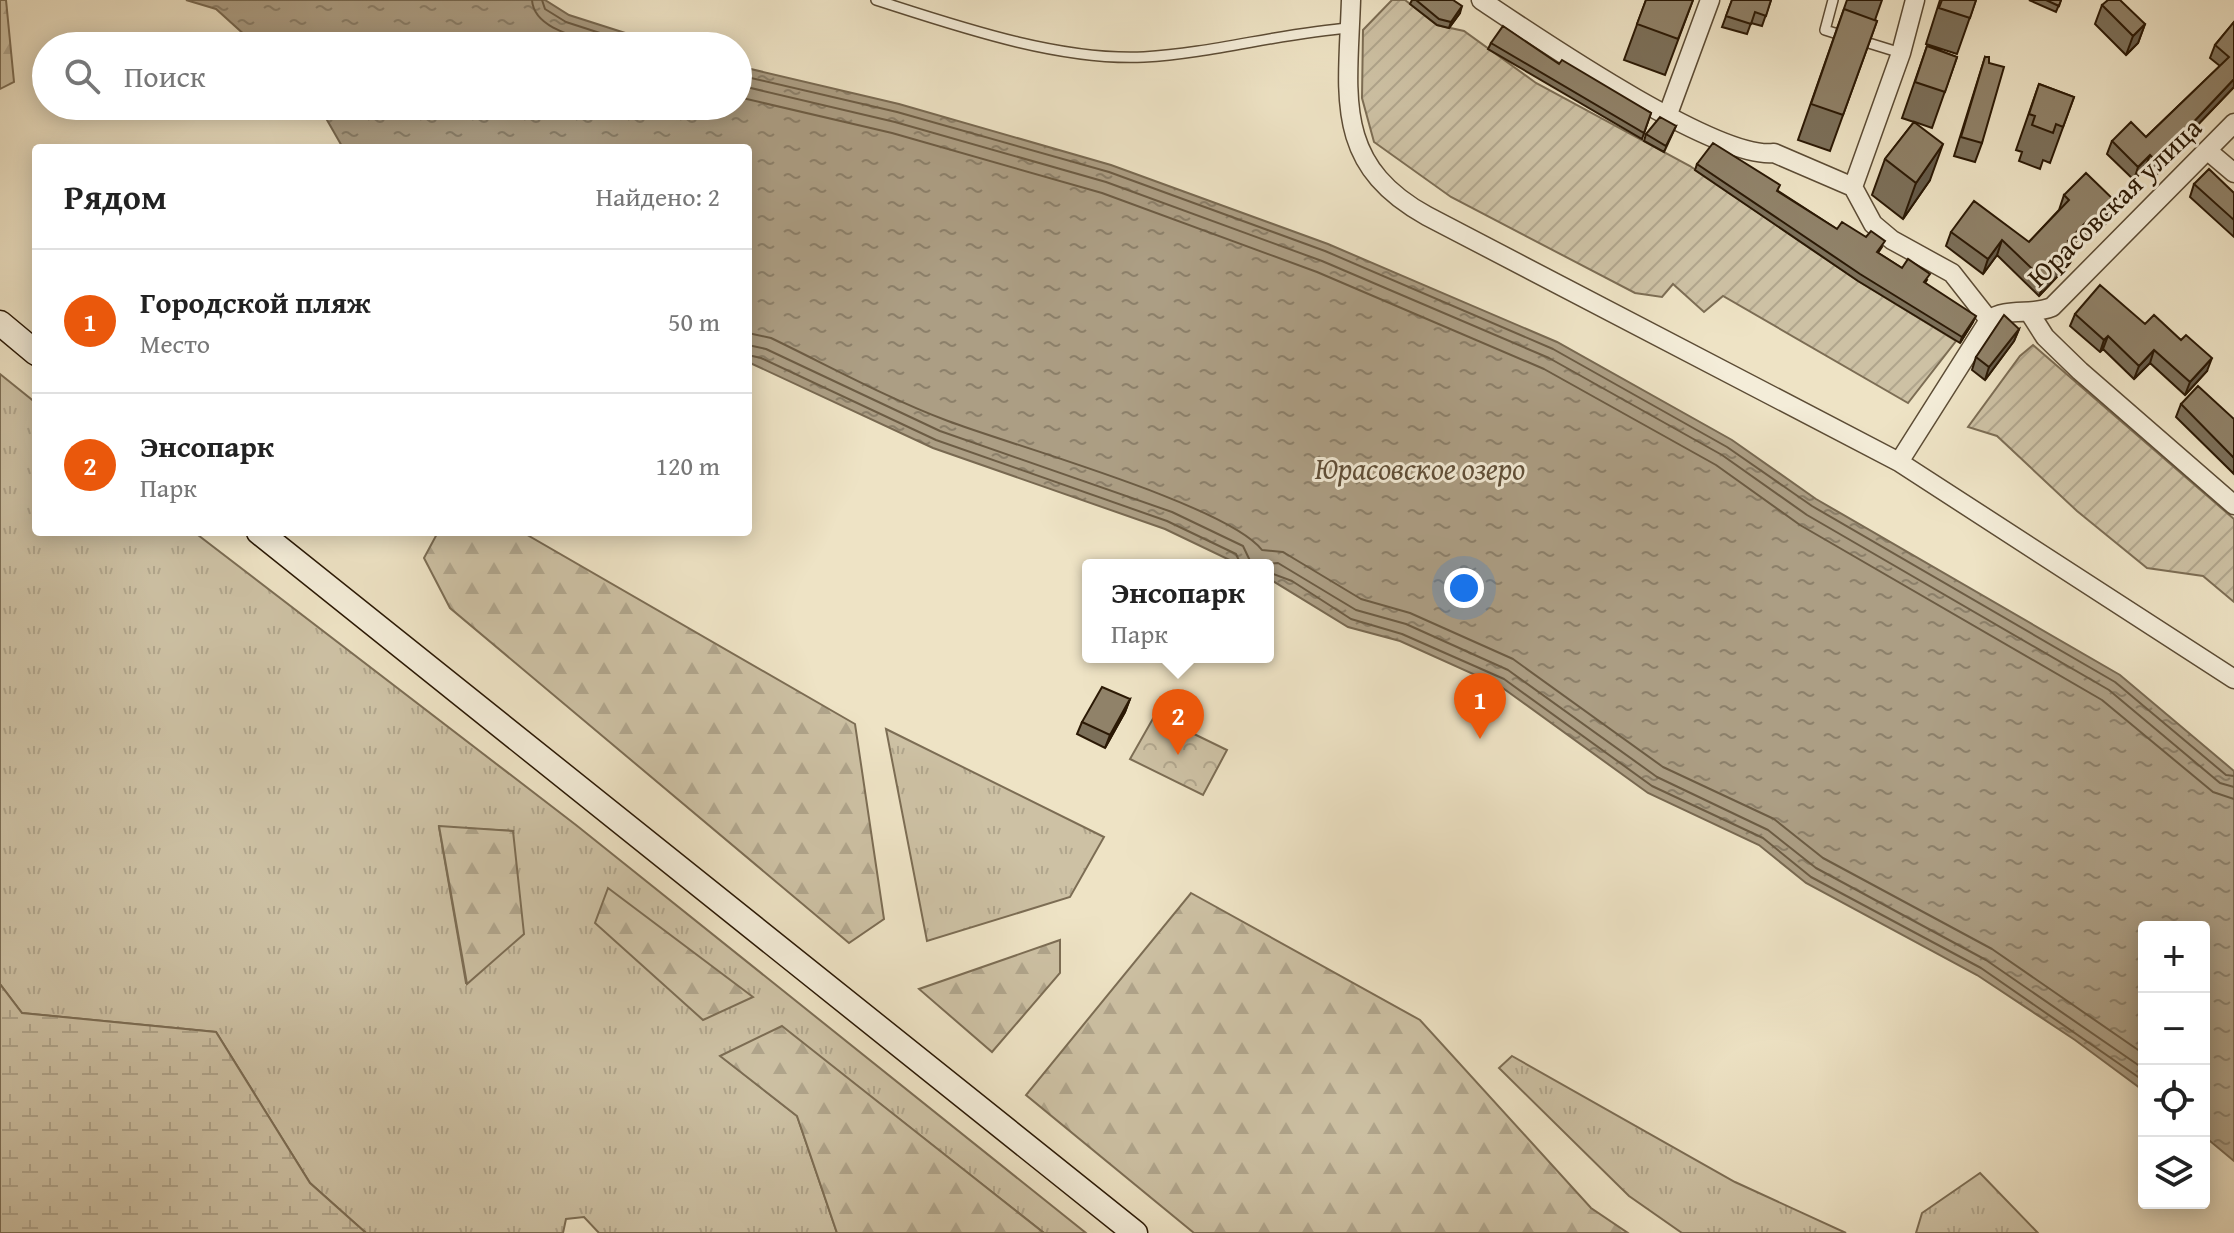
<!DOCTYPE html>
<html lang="ru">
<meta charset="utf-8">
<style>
body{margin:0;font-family:"Gentium Book Plus",serif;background:#f6f6f6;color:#222}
.controls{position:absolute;right:24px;bottom:24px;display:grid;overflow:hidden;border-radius:8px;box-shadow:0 4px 20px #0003}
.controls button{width:72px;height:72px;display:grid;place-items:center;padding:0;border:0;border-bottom:2px solid #e0e0e0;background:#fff;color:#222;font:40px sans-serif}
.you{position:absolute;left:1464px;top:588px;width:28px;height:28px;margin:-20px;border:6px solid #fff;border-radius:50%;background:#1a73e8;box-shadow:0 0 0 12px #1a73e833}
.badge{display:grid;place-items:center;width:52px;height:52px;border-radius:50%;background:#ea580c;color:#fff;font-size:26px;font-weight:700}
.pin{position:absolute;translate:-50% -66px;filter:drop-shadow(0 2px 4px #0008)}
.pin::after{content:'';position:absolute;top:42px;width:28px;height:24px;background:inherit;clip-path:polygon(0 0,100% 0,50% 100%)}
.popup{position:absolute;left:1082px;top:559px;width:192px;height:104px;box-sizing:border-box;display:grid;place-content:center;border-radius:8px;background:#fff;filter:drop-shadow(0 2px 6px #0005);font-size:26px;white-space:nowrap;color:#767676}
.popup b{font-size:30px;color:#222}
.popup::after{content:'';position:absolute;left:50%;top:100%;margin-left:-16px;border:16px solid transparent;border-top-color:#fff}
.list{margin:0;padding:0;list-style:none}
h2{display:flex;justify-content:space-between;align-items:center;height:104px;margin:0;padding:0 32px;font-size:34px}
h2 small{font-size:26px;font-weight:400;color:#767676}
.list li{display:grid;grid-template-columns:52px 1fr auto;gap:24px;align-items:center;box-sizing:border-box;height:144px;padding:0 32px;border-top:2px solid #e0e0e0}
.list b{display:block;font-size:30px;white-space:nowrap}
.list p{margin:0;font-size:26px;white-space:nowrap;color:#767676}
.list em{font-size:26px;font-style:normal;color:#767676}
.icon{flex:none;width:44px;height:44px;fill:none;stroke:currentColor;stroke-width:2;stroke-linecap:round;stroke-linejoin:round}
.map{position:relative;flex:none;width:2234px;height:1233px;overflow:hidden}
.search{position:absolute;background:#fff;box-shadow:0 4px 20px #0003;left:32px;top:32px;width:720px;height:88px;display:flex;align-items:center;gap:20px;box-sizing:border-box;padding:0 28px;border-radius:44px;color:#767676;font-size:30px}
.panel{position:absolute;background:#fff;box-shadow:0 4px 20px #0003;left:32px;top:144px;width:720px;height:392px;border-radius:8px}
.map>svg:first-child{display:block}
</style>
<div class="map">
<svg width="2234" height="1233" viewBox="0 0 2234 1233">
<defs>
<pattern id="grass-tufts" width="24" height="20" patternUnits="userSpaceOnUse" patternTransform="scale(2)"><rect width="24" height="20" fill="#cdc1a4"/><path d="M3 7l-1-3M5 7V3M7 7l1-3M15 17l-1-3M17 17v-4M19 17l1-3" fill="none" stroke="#b0a58c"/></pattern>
<pattern id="forest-firs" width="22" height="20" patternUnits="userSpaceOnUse" patternTransform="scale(2)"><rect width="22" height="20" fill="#cdc1a4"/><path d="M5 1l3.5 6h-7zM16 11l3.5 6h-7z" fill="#b0a58c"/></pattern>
<pattern id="wetland-marsh" width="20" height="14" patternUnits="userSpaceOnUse" patternTransform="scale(2)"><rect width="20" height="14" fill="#cdc1a4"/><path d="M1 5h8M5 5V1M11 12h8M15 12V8" fill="none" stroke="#b0a58c"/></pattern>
<pattern id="park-crowns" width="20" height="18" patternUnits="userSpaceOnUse" patternTransform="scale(2)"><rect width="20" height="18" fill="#cdc1a4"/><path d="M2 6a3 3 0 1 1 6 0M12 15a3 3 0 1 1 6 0" fill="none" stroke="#b0a58c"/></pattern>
<pattern id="garden-furrows" width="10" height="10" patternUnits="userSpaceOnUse" patternTransform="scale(2)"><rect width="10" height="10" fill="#cdc1a4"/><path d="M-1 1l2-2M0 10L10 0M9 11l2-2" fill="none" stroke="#b0a58c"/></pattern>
<pattern id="water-ripples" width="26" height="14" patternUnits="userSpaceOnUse" patternTransform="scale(2)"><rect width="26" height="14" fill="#ac9e84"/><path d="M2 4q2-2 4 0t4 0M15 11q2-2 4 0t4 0" fill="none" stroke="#8c806a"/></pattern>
</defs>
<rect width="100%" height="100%" fill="#eee3c5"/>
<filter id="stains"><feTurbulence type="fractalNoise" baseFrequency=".0025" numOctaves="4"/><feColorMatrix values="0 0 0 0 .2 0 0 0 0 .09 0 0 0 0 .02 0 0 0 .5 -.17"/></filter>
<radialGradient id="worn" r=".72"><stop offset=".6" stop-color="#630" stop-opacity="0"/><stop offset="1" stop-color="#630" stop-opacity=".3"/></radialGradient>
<!-- grass -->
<path fill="url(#grass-tufts)" stroke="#7c6d54" stroke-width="2" fill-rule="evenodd" d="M0,374l36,29v129h158l382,293 510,408h-42l-262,-206 -61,29 76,60 40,117h-238l-15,-16 -18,2 -3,14h-197l-56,-50 -94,-151 -194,-19 -22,-29zM439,827l74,4 -46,152h-1z
M886,729l218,108 -34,60 -143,44z
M1512,1056l223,126 111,51h-164l-53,-37 -130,-128z
M1980,1173l58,60h-122l6,-20z"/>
<!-- forest -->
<path fill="url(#forest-firs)" stroke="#7c6d54" stroke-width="2" d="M0,0h6l8,82 -14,7z
M438,532h84l333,192 29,195 -35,24 -399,-335 -26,-50z
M439,826l74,5 11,103 -57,50z
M608,888l145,109 -50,23 -108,-97z
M1191,893l229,127 171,188 37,25h-434l-168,-138z
M1060,940v33l-68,79 -73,-63z
M782,1026l262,207h-207l-40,-117 -77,-60z"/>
<!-- wetland -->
<path fill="url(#wetland-marsh)" stroke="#7c6d54" stroke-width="2" d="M0,984l22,29 194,19 94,151 56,50h-366z"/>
<!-- park -->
<path fill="url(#park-crowns)" stroke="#7c6d54" stroke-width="2" d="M1155,715l72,35 -24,45 -73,-36z"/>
<!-- garden -->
<path fill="url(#garden-furrows)" stroke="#7c6d54" stroke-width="2" d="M1392,0h13l32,25 27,6 72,52 154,83 168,115 98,60 -48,62 -185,-107 -19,16 -31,-28 -11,13 -27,-4 -184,-96 -77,-55 -12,-44 1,-68z
M2033,345l201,174v83l-31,-26 -56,-8 -70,-57 -80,-75 -29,-9 52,-71z"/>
<!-- water -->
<path fill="url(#water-ripples)" stroke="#786951" stroke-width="2" d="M186,0h359l24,15 97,31h-409l-41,-37z
M738,66l161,38 212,61 217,79 229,98 175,98 84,59 304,176 114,96v390l-30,-25v-209h-60v164l-69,-51 -98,-65 -171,-92 -47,-38 -111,-52 -148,-107 -100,-45 -52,-14 -80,-49v-13h-28l-75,-36 -232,-81 -185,-86v-214h-405l-24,-42h419z"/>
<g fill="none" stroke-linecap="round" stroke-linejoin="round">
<!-- shore -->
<path stroke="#6c5c44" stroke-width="2" d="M532,0c2,31 52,38 75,46
M542,0l3,9 21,13 74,24
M738,75l159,37 212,60 216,79 228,98 174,98 85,59 303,176 111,93 8,1
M738,85l157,37 211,60 216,79 227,97 173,97 85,60 302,175 111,93 14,4
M738,97l154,36 210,60 215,79 227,97 172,96 84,60 302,175 111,92 21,7
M748,333l23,5c58,28 116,60 177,83 63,24 279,84 314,129l21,2 78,47 49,14 103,46 150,108 111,52 49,39 169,91 152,105
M748,345l18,4 174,82 232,81 71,34 9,19
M748,355l13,3 175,82 231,81 69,33 5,11
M1259,565l19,-2 78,47 50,14 102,46 149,107 111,53 48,38 170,92 158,109
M1268,572l24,9 59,38 51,15 102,45 148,107 111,52 48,39 170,91 163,113"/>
<!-- service casing -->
<g stroke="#5c4c35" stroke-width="12">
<path id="service" d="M876,0c81,26 182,61 268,57 69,-4 137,-24 206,-29
M1833,0l-8,30 19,6
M1859,40l42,13"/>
</g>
<!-- minor casing -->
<g stroke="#5c4c35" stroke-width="21">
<path id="minor" d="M1351,0c-3,94 -19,164 76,216l472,246 335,217
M1481,0c54,36 235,160 293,153l79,34 20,37 19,16 60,33 37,47
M1668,114l42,-114
M2208,151l26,22
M1853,187l48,-134 14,-53
M2029,312l16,25 35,34 154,134
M1899,462l90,-142c18,-13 42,-4 63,-13l182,-184"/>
</g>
<!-- secondary casing -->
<g stroke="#2b1905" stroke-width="27">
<path id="secondary" d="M0,323l36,30
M259,532l876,701"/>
</g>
<!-- service -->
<use href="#service" stroke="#f4edd9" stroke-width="9"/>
<!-- minor -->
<use href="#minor" stroke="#f4edd9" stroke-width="18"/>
<!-- secondary -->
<use href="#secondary" stroke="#f4edd9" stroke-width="24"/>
</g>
<!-- wall -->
<path fill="#7c705a" stroke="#2b1905" stroke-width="2" d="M1412,0h41l7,13 -11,15 -12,-3 -27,-21z
M1646,0h47l-28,75 -41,-15z
M1732,0h39l-9,26 -11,-3 -4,11 -25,-7z
M1847,0h35l-7,20 2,1 -47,130 -32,-11z
M1940,0h36l-19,54 -31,-10z
M2029,0h32l-5,12z
M2102,5l43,19 -7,19 -12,12 -31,-31z
M2234,22v65l-47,49 -4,12 -29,29 -9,-9 -11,12 -27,-26 5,-13 34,-4 74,-71 -10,-8 5,-13z
M1491,43l68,21 92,49 -9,26 -154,-90z
M1927,46l30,11 -25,71 -17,-6 15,58 -27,39 -31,-24 13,-36 29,-37 -12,-4z
M1985,57l4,6 -7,80 -7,19 -21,-6z
M2039,84l35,13 -24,66 -7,-3 -3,9 -21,-8 3,-9 -6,-2z
M1676,126l-12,26 -20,-11 2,-7z
M1697,164l81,27 59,38 45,18 -4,6 24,15 25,12 -2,3 48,39 -13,21 -102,-62 -163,-111z
M2194,184l40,9v44l-44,-40z
M2064,195l47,23 -21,22 -7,-6 -11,12 3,2 -5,15 -31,33 -42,-41 -14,19 -37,-28 5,-14 78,10 30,-32z
M2075,314l70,10 62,47 -22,24 -35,-32 -16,16 -31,-30 -3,3 -30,-26z
M2019,329l-5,12 -29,39 -13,-10 4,-13z
M2181,404l53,15v55l-58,-57z
M1130,699l-5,13 -20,36 -28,-14 5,-12z"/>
<!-- shaded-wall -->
<path fill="#655b4a" stroke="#2b1905" stroke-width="2" d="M1462,6l-2,7 -11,15 2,-6z
M2145,24l-7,19 -12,12 7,-19z
M2234,79v8l-47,49 -4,12 -29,29 5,-13 25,-32z
M1943,144l-13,36 -27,39 13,-36z
M2150,155l-5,13 -11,12 4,-13z
M2117,203l-6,15 -21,22 5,-15z
M2089,219l-6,15 -21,22 6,-15z
M2002,240l-5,15 -14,19 5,-15z
M2075,248l-5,15 -31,33 6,-15z
M1976,316l-3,6 -13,21 2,-6z
M2019,329l-5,12 -29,39 4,-13z
M2108,336l-5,13 -3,3 4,-12z
M2154,350l-4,13 -16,16 5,-13z
M2212,358l-5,13 -22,24 5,-13z
M1130,699l-5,13 -20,36 5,-13z"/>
<!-- building -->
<path fill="#908269" stroke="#2b1905" stroke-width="2" d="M1416,0h37l9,6 -11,16 -12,-3z
M1646,0h47l-15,39 -41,-15z
M1732,0h39l-5,16 -11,-4 -4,12 -25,-8z
M1942,0h34l-6,18 -31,-10z
M2046,0h15l-2,6z
M2108,0h12l25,24 -12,12 -31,-31z
M1844,9l33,12 -34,94 -32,-11z
M2234,22v57l-50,53 4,3 -29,29 -9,-9 -12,12 -26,-26 19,-19 15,15 83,-80 -14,-12z
M1503,26l56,38 3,-4 89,53 -7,20 -153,-90z
M1927,46l30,11 -12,35 -30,-10z
M1985,57h4v6l15,4 -22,76 -21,-6z
M2039,84l35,13 -11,30 -7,-3 -3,9 -21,-8 3,-9 -6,-2z
M1660,117l16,9 -10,20 -20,-12z
M1914,122l29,22 -27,39 -31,-24z
M1713,143l67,42 -3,6 60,38 5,-7 24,15 5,-6 14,10 -8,11 25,16 6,-9 22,15 -6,8 52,34 -14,21 -102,-63 -163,-110z
M2209,169l25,24v27l-40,-36z
M2086,173l31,30 -22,22 -6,-6 -21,22 7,7 -30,33 -43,-41 -14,19 -37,-27 23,-31 55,41 40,-42 -5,-5z
M2100,285l45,39 9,-9 27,25 5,-5 26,23 -22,24 -36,-32 -15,16 -31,-30 -4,4 -29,-26z
M2004,315l15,14 -30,38 -13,-10z
M2198,386l36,33v39l-53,-54z
M1102,687l28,12 -20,36 -28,-13z"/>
<g text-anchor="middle" stroke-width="6" stroke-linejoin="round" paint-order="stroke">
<!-- street labels -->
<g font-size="28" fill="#2b1905" stroke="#f4edd9">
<text transform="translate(2114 202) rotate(-44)" y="10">Юрасовская улица</text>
</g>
<!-- water labels -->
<g font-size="30" font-style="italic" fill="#5f4e38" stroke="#f4edd9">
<text x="1420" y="479">Юрасовское озеро</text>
</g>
</g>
<rect width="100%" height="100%" filter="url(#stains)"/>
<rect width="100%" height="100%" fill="url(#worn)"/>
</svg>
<div class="controls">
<button>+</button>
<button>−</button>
<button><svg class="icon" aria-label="locate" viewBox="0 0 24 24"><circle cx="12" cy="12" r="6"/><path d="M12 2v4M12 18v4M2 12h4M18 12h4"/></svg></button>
<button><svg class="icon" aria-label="layers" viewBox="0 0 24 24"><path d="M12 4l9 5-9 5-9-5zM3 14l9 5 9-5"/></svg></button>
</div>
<div class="you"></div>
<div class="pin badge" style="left:1480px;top:739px">1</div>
<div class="pin badge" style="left:1178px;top:755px">2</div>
<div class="popup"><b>Энсопарк</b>Парк</div>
<div class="search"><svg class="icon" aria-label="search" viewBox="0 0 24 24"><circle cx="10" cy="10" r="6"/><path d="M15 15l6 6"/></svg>Поиск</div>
<section class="panel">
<h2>Рядом<small>Найдено: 2</small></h2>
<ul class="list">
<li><span class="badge">1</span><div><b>Городской пляж</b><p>Место</p></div><em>50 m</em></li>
<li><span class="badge">2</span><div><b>Энсопарк</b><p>Парк</p></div><em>120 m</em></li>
</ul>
</section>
</div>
